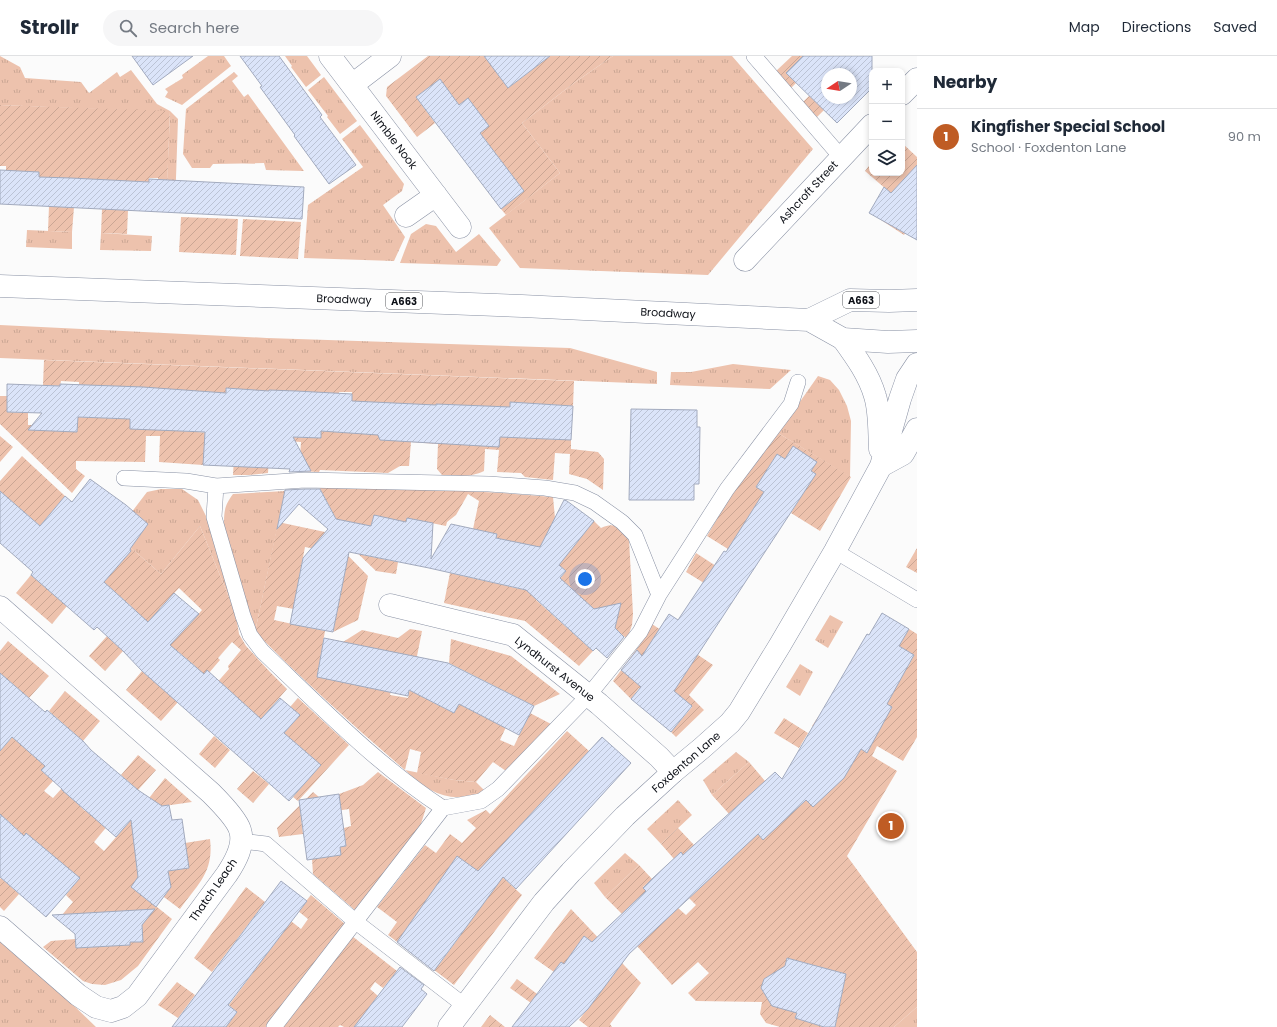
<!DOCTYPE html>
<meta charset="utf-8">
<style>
body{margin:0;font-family:Poppins,sans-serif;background:#f6f6f7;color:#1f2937}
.controls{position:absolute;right:12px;top:12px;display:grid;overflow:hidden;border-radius:8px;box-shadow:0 2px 6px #0003}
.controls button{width:36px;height:36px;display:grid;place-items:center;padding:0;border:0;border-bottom:1px solid #e0e1e3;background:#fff;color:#1f2937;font:20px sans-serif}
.compass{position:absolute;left:821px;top:12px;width:36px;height:36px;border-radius:50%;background:#fff;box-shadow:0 2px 6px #0003;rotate:258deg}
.you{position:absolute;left:585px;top:523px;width:14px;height:14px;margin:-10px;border:3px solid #fff;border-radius:50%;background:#1a73e8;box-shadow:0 0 0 6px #1a73e833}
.badge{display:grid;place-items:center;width:26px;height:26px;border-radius:50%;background:#bf5c24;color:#fff;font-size:13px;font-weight:700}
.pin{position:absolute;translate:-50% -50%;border:2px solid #fff;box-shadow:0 1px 4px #0006}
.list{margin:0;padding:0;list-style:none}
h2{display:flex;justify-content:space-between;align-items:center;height:52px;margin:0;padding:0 16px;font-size:17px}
h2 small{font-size:13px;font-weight:400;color:#747a83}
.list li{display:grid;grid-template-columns:26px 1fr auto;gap:12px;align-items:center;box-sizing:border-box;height:56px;padding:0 16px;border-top:1px solid #e0e1e3}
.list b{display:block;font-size:15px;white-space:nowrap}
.list p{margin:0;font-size:13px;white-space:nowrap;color:#747a83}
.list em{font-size:13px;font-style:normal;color:#747a83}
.icon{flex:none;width:22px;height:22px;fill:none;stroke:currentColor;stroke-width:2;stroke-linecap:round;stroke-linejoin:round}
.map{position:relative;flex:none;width:917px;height:971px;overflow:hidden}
header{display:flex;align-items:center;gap:24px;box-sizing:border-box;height:56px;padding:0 20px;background:#fff;border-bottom:1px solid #e0e1e3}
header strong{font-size:19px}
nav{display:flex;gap:22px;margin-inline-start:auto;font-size:14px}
.search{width:280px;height:36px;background:#f6f6f7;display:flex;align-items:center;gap:10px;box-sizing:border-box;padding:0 14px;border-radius:22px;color:#747a83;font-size:15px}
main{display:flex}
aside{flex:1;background:#fff}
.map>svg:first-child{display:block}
</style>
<header>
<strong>Strollr</strong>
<div class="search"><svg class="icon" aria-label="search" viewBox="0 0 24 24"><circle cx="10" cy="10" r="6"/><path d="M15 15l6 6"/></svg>Search here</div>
<nav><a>Map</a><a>Directions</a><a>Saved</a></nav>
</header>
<main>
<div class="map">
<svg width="917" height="971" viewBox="0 0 917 971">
<defs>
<pattern id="grass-tufts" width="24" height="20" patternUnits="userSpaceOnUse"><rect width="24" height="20" fill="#edc2ad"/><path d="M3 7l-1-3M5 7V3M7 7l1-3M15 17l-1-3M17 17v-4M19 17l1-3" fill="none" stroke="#caa694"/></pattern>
<pattern id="garden-furrows" width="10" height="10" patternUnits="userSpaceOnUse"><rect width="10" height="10" fill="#edc2ad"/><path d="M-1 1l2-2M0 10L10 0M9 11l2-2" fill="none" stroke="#caa694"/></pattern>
<pattern id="building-hatch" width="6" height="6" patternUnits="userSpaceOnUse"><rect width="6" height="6" fill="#dbe4f9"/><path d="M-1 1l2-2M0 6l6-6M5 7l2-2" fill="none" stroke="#bbc3d5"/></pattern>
</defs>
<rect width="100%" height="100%" fill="#fbfbfb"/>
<!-- grass -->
<path fill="url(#grass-tufts)" d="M0,0l20,11 5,11 56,4 8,11 28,-21 3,5 11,-7 26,34 13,7 8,8 -3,88h-9l4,-95 -170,-7z
M208,0h16l7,10 -49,39 -17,-8 3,-5 -3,-3 18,-11 -1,-3z
M285,0h22l14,19 -15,12 -15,-20 1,-1z
M613,0h119l81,93 -105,126 -188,-7 -31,-40 71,-55 -38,-50 52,-40z
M234,16l4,4 -6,5 12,16 4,-3 56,77 -38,-1 -2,-7 -51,1 -3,4h-18l-9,-14 3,-45z
M324,21l33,44 -17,13 -13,-17 1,-1 -20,-26z
M360,69l44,59 -2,7 -19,14 22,32 -11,24 -90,-3 4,-53 55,-38 -21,-28z
M426,168l10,2 20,26 23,-18 22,26 -4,6 -97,-3 11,-29z
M27,174l45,2v17l-46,-2z
M101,177l51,3 -1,15 -51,-1z
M0,269l267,13 303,10 87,24v12l-657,-26z
M733,308l58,6 -21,19 -100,-4 1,-13h20z
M818,320l12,4 9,10 8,16 4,15 -1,56 -72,-44z
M161,433h21l16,11 9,18 29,97 -36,-89 -39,48 -46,-40 32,-42z
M285,435l-30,141 -31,-105c0,-15 0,-21 9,-33z
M830,559l13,7 -15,26 -13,-8z
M800,608l13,8 -13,24 -14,-9z
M736,696l13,10 -37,33 -9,-15z
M405,714l49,10 22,2 9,9c-32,14 -56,3 -80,-21z
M678,744l14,15 -31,29 -14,-15z
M625,797l14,12 -34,32 -11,-14z
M0,884l68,60 28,27h-96z
M917,951v20h-23z"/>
<!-- garden -->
<path fill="url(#garden-furrows)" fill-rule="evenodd" d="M428,0h69l-8,6 19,26 42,-32h63l-39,27 -52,40 38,50 -54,42 -5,-6 23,-18 -44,-58 9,-7 -21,-27 -9,6 -19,-26 -24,18 19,26 -18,14 -31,-41 1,-9z
M792,0h11l-7,27 -6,6 -15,-17z
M827,22v20l4,5 -14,14 -14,-15z
M0,49l170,6 -3,78h-9v-11h-9v4l-110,-5v-5l-29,-1 -4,5v-10h-6z
M902,87l15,14v8l-7,8 7,6v35l-13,21 -23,-15 13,-24 -29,-25 7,-9v11h30z
M49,150l25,1 -2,25 -24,-1z
M102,153l26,1 -1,24 -26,-1z
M181,161l57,2 -2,36 -57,-3z
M243,163l58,3 -3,37 -58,-3z
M44,304l530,21 -1,25 -63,-4 -1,35 54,3 1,-3h7v12l27,3 6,7 -1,31 -16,-11 -18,-5 1,-20 -15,-1 -2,27 -28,-3 -4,-4 -24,-1 2,-22 -14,-1 -1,22c-13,7 -28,4 -42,4l-5,-6 1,-25 -27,-2 -2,24h-9l-12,7 -68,-3 -1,2 -20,-1 2,-29 -31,-2 -2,33 -19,2h-16l2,-35 -15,-1 -1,27h-3l1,-28h-12l-2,27 -44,-3 1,-26h-14l-1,26 -69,-1v8l9,7 -13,17 -72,-69v-28h7v16l21,1v12h14v5l35,2 1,-15 52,2v10h11l2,-41 -64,-3v-3l-18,-1 -1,5 -17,-1zM226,332l12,1v3l31,2v-4l14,1 -3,47 -12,-1v-3l-17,-1 -1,3 -26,-1zM159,333l54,3 -2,41 -29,-2v-11l-25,-1zM296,335l13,1v4l30,2v-6h13l-2,41 -29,-2 -1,7 -26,-1zM365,346l56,3 -1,28 -29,-1v4l-4,4h-7l-2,-5v-4l-15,-1zM436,348l58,3 -2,39 -12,-1v-5l-47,-3z
M778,377l73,44 -31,54 -29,-18 24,-39 -28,-18 -2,3 -8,-5 -11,17 8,4 -6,10 -7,-5 -5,7 8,5 -9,15 24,15 -51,27 -21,-13 25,-43z
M0,380l13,11 -13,15z
M22,400l43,40 -25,30 -30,-26 -10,-1v-18z
M318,429c79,3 157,5 235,12l2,21 22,24 17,-21 7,7c15,-7 18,1 28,11l4,75 -1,11 -5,14 -10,-9 -5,-5c6,-6 7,-9 4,-16l-18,4 -38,-34 6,-8 -12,-10 -9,29 -9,10 57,51 -14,15 -54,-45 -81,-18 6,-30 75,17 10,-43 -34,-8 -4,15 -4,-1 4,-19 -24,-5 6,-28 -11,-7 -12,21 -9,7 -1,4 -39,-8 -3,15 -14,-14 -16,-4 -11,40 35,7 -2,12 -20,-3 -25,-24z
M278,466l47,10 43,44 -10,44 -25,12 15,-77 -43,-8 -7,36 7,28 -28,-5 -3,14 51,11 -7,40 75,11 -3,13 18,3 8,-41 -73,-15 19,-12 36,8 12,-9 12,2 -5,25 1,1 -6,31 18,13 24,12 5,-9 47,23 -6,13 14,6 16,-33 21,11 -45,47 -13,-9 -17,20 -22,-2 -37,-7 4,-21 -11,-3 -5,21c-52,-44 -102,-90 -150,-138z
M200,470l36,89 3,19 7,12 24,26 17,17 -27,31 -23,-10 6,-7 -12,-11 -24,2 22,-25 -1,-3 13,-16 -9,-8 -14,16 2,2 -18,21 -8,-16 -19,-16 -4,5 -8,-7 22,-18 17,-19 -23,-22 -19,20 11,10 -38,42 -1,-53 -10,-9 -23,-10 32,-37 -16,-17 46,40z
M917,492v25l-11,-6z
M696,497l20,13 -12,17 -18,-11z
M31,519l36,31 -15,18 -36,-31z
M652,568l61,41 -24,30 15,15 -28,27 -5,-5 21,-25 -3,-3 -44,-11 -6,-5 -8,11 -18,-18 26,-35z
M909,573l8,5v103l-14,24 -26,-15 -5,10 25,15 -50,85 70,96v55l-23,20h-59l11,-53 -59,-16 -6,20 -10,-3 -7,4 -3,9 5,7 10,3 21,15 -2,5 29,9h-44l-14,-4 -6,-9 2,-12 -66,-1 -8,-8 21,-20 -11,-11 -26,23 -35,-39 41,-38 8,7 10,-10 -7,-7 53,-50 -23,-25 2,-2 35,11 7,8 5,-20 90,-66 -46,-28 6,-9 37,22 -10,-59 46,15 7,-12 -12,-7 22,-9 6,-12 -15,-9z
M107,580l16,15 -18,20 -16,-15z
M451,583l60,17 49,38 -26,12 -85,-43z
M8,585l41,35 -20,22 -29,-25v-22z
M142,615l36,31 -17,19 -35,-31z
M65,635l35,30 -17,20 -34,-30z
M298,642l51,47 -51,56 -5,-4 27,-32 -41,-26 21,-24 -10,-8z
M784,662l24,15 -9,15 -25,-15z
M567,675l22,20 -102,112 35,32 -68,90 -66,-50 9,-13 -20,-15 48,-62 11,8 14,-19 12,9 14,-15 -9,-8 19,-10 4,4zM443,820l13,9 41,-1 -58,81 -37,-27z
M16,677l33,29 -8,8 12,11 -9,10 9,7 18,-20 7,26 7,7 6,-1 18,14 -15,18 10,9 38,-44 23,-29 27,24 -49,7 8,50 -15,2 3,23 -7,3 40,32 -34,47 -17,14 -16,5 -13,-1 -9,-3 -40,-34 8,-6 24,-2 1,9 54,-3v-3h13l-2,-32 -79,5 11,-13 -7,-7 11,-14 -14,-13 -63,-10 22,-24 -15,-14 -7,8v-77z
M214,680l16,14 -15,18 -16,-14z
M138,699l18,15 -18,20 -17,-15z
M749,706l16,19 -36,33 -17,-19z
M253,715l16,13 -16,19 -16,-14z
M378,716l48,36 -7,22 -63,81 -43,-37 -1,-15 29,-4 -1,-8 6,-1 -2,-18 7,-2 -2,-17 -13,2 3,-17 24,-9z
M313,736l6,5 1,9 -20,3 3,25 -24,3 -2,-9z
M678,772l16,17 -11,10 -2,-2 -7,6 -13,-15z
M210,783c4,33 -12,45 -30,70l-35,-26 25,-4 -2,-8 21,-3 -4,-25z
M639,809l13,14 -9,8 3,4 -24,23 -17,-17z
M1,822l18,16 -15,17 -4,-4v-28z
M246,831l19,15 -53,70 -18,-14z
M311,839l34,29 -79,103h-55l19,-5 7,-10 -8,-7 62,-84 10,8 7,-10 -10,-8z
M571,853l70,74 -31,41 2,3h-24l-9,-7 42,-56 -37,-28 -8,11 5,4 -27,21 -20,-14z
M352,880l45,35 -14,17 -8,-6 -5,7 8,7 -23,31h-11l-4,-2 -2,2h-55z
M517,923l27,20 -6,9 -28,-20z
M177,926l18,13 -17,23 -20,-13z
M490,959l15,12h-24z"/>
<!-- building -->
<path fill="url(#building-hatch)" stroke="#a2aabe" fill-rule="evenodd" d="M132,0h61l-40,29z
M240,0h39l43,59 -2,2 36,48 -27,19 -35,-48 1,-1 -35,-48 2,-1z
M484,0h66l-42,32z
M803,0h69v32l-35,35 -51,-50zM827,18h24v24h-24z
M440,23l19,26 9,-7 21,28 -9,7 44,58 -23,18 -85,-112z
M917,109v75l-48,-27 15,-26 7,6z
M0,114l39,2v5l32,1 78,4v-3l155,8 -2,32 -302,-15z
M7,328l53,2v-2l83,3 83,6v-5l43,3v-1l27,1 56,3v7l84,4v-1l74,3v-5l63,4 -2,34 -71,-3 -1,10 -119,-7 -2,-5 -57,-4v7l-28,-1 18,34 -22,1 1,-3 -87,-4 2,-33 -75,-3v-10l-52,-2 -1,15 -49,-2 14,-17 -35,-1z
M631,353l66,1v17h3l-1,57h-5v16h-65z
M793,390l24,16 -6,9 5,3 -142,217 18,15 -21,26 -40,-33 10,-12 -20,-17 16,-20 5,6 27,-42 9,6 46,-69 2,1 38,-60 -8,-5 21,-33 8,5z
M90,423l36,26 22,19 -18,25 1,2 -27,31 44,40 26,-29 25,21 -29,31 34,29 3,-4 54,49 19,-21 20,17 -16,18 37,32 -32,36 -147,-130 -19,-20 -26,-24 -3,3 -63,-55 2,-3 -33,-29v-52l40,35 25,-30 7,6z
M305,433h15l16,30 35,7 3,-11 32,7 1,-4 26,5 -2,36 20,-35 46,10 -1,4 44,9 24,-47 3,1 27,20 -35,44 7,6 -6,7 34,31 27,-6 -6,25 9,9 -17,21 -11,-10 -3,3 -67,-61 -97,-22 -80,-16 -16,80 -43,-8 13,-66 25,-29 -29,-25 -22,25 8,-39z
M882,557l27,16 -10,17 15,9 -27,49 5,3 -25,46 -6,-4 -17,29 -31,29 -7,-7 -43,40 -5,-6 -129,120 -41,55 -19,18h-57l49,-65 3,2 20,-28 8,6 54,-51 -3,-3 10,-10 28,-26 2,3 92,-83 7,7 85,-145 2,1z
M324,582l124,25 86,43 -15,29 -60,-31 -5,9 -45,-23 -1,6 -91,-19z
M0,617l45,39 2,-2 36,31 8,9 47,40 24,16 7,-1 3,15 10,-1 7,49 -21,3 3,16 -15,20 -25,-20 7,-10 -7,-57 -15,17 -54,-47v-1l-21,-19 4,-4 -33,-29 -12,14z
M602,681l29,26 -115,126 -13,-12 -69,94 -37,-29 60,-86 21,15z
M339,738l7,52 -6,1 1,8 -34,5 -8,-60z
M0,758l24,22 2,-3 54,45 -34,39 -46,-40z
M281,825l26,20 -79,104 9,7 -11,15h-54z
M155,853l-13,16 1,17h-13v3l-54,3 -1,-14 -23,-19z
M787,902l59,16 -11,53h-11l-29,-9 2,-5 -25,-7 -11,-18 3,-9 21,-13z
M400,911l24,18 -3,4 6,5 -25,33h-48z"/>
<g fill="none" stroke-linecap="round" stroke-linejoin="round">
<!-- lane casing -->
<g stroke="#8991a4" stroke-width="16">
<path id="lane" d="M754,0l87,101
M124,422l62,3 30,5 -2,31 29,99 7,19 12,16c57,54 115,114 181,157l38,-7 17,-12 90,-93 52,-64 19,-37 68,-106 64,-85 7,-22
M216,430l89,-6 184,4 56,4 30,5 19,9 28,20 13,13 24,60
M835,495l82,49
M241,785l25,3 90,78 109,84
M274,971l169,-219"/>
</g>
<!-- street casing -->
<g stroke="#8991a4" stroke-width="23">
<path id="street" d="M330,0l130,171
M352,29l38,-29
M902,38l15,-15
M406,160l30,-21
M745,204l127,-135
M390,549l123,30 86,69 60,53 14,15
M0,551l211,186c8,8 26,27 29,37 5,15 -5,32 -13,44l-90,122 -14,11 -12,4 -15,-4 -18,-12 -78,-68"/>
</g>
<!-- secondary casing -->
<g stroke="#8991a4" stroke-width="23">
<path id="secondary" d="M843,283c13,18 26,36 32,57 5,16 4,37 5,53
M881,410l22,-12 14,-25
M449,971l95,-125 27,-30 54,-56 48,-44 29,-24 28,-25 9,-11 41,-67 55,-94 46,-85 19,-67 7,-20 10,-15"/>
</g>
<!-- highway casing -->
<g stroke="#8991a4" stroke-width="23">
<path id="highway" d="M0,230l522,20 287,14 34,19 45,3 29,-1
M809,264l41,-20 39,1 28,-1"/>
</g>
<!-- lane -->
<use href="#lane" stroke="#fff" stroke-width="15"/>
<!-- street -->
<use href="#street" stroke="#fff" stroke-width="22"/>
<!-- secondary -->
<use href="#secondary" stroke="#fff" stroke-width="22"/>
<!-- highway -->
<use href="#highway" stroke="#fff" stroke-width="22"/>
</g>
<g text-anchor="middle" stroke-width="3" stroke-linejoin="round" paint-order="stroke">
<!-- shield labels -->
<g fill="#fff" stroke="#56585d" stroke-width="1">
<rect x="843" y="236" width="36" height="16" rx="3"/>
<rect x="386" y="237" width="36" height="16" rx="3"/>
</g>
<g font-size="10" font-weight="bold" fill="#0d1017">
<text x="861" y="248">A663</text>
<text x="404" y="249">A663</text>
</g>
<!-- street labels -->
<g font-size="11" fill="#0d1017" stroke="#fff">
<text transform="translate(394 84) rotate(53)" y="4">Nimble Nook</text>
<text transform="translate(808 136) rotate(-47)" y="4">Ashcroft Street</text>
<text transform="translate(344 243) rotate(2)" y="4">Broadway</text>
<text transform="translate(668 257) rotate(3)" y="4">Broadway</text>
<text transform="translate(555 613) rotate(38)" y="4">Lyndhurst Avenue</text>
<text transform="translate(686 706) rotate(-41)" y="4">Foxdenton Lane</text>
<text transform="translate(213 834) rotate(-55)" y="4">Thatch Leach</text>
</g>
</g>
</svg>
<div class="controls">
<button>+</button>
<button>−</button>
<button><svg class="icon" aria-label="layers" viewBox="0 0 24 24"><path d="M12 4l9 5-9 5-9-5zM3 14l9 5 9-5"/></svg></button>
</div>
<svg class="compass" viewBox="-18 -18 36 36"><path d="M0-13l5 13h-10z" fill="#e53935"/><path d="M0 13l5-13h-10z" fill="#747a83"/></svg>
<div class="you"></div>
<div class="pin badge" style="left:891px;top:770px">1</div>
</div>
<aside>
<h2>Nearby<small></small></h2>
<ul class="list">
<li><span class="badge">1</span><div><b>Kingfisher Special School</b><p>School · Foxdenton Lane</p></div><em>90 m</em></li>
</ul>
</aside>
</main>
